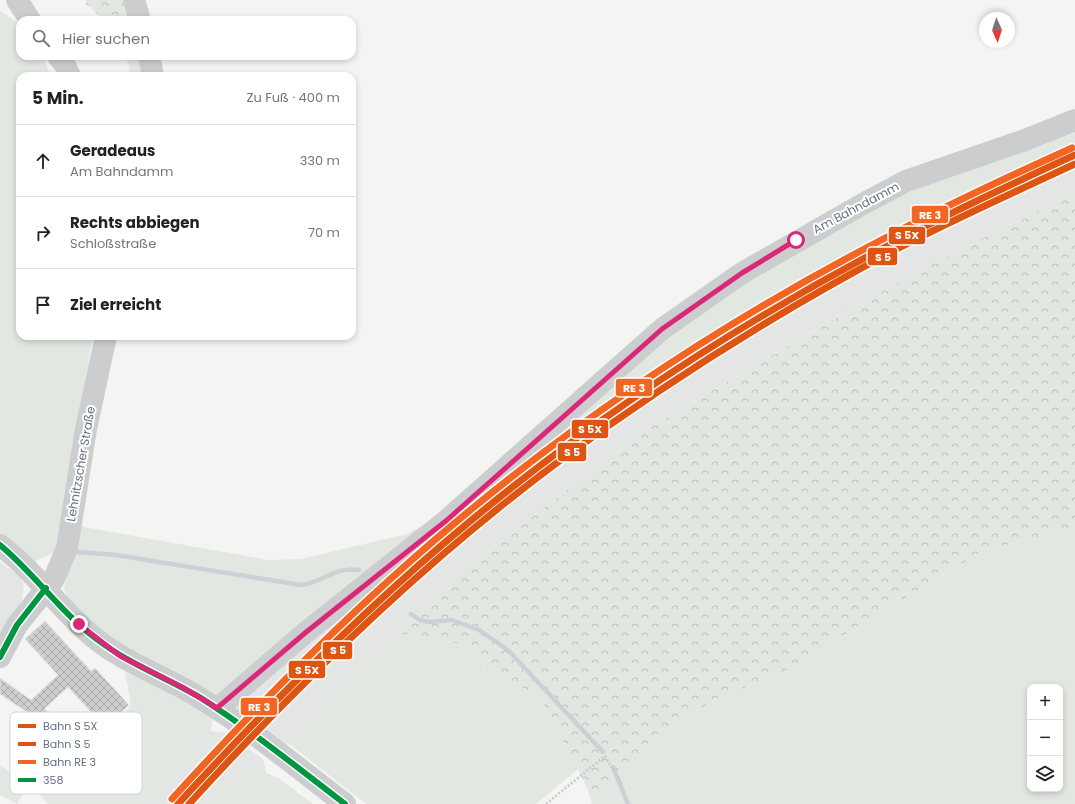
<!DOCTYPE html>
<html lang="de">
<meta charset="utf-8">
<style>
body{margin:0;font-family:Poppins,sans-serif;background:#f6f6f6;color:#222}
.controls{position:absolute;right:12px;bottom:12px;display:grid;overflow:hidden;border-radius:8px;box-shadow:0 2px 6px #0003}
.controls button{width:36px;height:36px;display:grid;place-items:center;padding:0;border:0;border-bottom:1px solid #e0e0e0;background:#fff;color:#222;font:20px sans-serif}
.compass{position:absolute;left:979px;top:12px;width:36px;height:36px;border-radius:50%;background:#fff;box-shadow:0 2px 6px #0003;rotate:177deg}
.stop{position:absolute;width:12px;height:12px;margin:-9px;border:3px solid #db2777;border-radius:50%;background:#fff}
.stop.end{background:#db2777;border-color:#fff;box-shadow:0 1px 4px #0008}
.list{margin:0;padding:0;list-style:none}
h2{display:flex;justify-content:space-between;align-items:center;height:52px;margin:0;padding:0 16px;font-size:17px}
h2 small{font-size:13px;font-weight:400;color:#767676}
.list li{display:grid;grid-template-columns:26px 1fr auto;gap:12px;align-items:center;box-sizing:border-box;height:72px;padding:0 16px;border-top:1px solid #e0e0e0}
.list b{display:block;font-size:15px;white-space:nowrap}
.list p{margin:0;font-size:13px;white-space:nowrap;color:#767676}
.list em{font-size:13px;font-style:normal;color:#767676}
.icon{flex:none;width:22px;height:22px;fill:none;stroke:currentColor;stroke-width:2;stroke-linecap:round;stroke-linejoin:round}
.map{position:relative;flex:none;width:1075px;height:804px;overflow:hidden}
.search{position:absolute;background:#fff;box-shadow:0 2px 6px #0003;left:16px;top:16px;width:340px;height:44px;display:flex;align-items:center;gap:10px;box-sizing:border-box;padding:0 14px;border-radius:12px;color:#767676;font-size:15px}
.panel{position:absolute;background:#fff;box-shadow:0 2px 6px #0003;left:16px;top:72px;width:340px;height:268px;border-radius:12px}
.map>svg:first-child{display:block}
</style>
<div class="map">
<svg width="1075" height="804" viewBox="0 0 1075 804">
<defs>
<pattern id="forest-crowns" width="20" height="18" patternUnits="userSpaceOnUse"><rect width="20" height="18" fill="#e3e7e1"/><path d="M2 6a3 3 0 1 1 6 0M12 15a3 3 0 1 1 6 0" fill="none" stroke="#bcc0bc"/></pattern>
<pattern id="building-cross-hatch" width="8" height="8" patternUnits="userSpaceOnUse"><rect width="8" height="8" fill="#cccece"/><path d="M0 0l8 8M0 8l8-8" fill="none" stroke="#a9acad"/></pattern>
</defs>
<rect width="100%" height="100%" fill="#f4f4f3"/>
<!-- built -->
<path fill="#e4e6e5" d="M1075,127v66l-104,51 -106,57 -218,128 -188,144 -59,60 -19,13 -59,58 -31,41 -17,-4 -42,-29 1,-11 430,-368z
M0,562l21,15 3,11 -2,11 -22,41z
M211,731l17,2 36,27 2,14 -28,30h-88z"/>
<!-- green -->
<path fill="#e3e7e1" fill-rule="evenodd" d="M0,11l20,13v32h22l9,20h-31v260h73l-38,216 -21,10 -34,-26z
M124,56h18l4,20h-16l-1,-11z
M1075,127v20l-49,21 -88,41 -182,99 -73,49 -154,108 -2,-11 136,-121 196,-123z
M427,523l-204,170 -13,3 -83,-42 -58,-53 -5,-12 14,-63 190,34 33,-1 106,-25z
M1075,527v277h-483l-2,-7 71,-66 57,-32 67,-28 198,-120zM1030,687h30v102h-30z
M400,633l63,11 26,28 50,24 39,73 -42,35h-170l-75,-59 31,-41 59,-58z
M125,672l56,25 32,20 -2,14 -61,73h-102l-15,-17 22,-33 14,-2 15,10 47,-57z
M0,765l29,19 -12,20 -17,-9z
M255,768l23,10 35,26h-103l32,-34z"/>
<!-- forest -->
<path fill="url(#forest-crowns)" d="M86,0h42l5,20h-28l-19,-16z
M1075,193v334l-92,24 -198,120 -67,28 -57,32 -71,66 -6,-16 -45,-85 -50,-24 -26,-28 -63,-11 59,-60 188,-144 218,-128 106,-57z"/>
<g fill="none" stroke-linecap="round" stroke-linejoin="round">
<!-- stream -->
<path stroke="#cbd2d6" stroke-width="4.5" d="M77,552l39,3 185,30c22,-2 34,-19 58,-15
M411,614l9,6 8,2 24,-2 27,10 29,20 95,102
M613,767l15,37"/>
</g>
<!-- building -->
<path fill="url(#building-cross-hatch)" stroke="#e3e3e2" d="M45,621l46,50 4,-3 34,37 -24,22 -37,-40 -24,22 39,27 -7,9 -76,-51v-16l31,22 27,-25 -33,-36z"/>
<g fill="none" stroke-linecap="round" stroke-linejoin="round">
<!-- path -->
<path stroke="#c9caca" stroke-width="2.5" stroke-dasharray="2 2" stroke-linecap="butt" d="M546,804l59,-48 17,28"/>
<!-- minor -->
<path stroke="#cccdce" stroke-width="22" d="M17,0l13,20
M134,0l6,20
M58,56l7,9 5,11
M149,56l4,20
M0,545c37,28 61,67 97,95 32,25 70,37 103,58 51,31 98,70 145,106
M0,657l17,-32 37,-46 13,-31 19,-119 20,-93
M217,709l88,-76 142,-113 215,-191 80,-56 119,-68 45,-24 119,-41 50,-20"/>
<!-- bus-1 casing -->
<g stroke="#fff" stroke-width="9">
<path id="bus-1" d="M0,545c35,29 61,68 98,95 31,24 69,38 103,58 50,32 97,70 144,106
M0,657l17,-32 29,-37"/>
</g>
<!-- bus-1 -->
<use href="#bus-1" stroke="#009641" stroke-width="6"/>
<!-- rail-1 casing -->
<g stroke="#fff" stroke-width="10">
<path id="rail-1" d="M178,804c91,-99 186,-195 290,-281 130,-108 275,-202 425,-280 60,-32 121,-60 182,-88"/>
</g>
<!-- rail-2 casing -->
<g stroke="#fff" stroke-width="10">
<path id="rail-2" d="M189,804c112,-123 231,-239 365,-339 108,-80 222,-152 341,-215 59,-31 120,-58 180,-86"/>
</g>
<!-- rail-3 casing -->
<g stroke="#fff" stroke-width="10">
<path id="rail-3" d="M172,799c91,-100 186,-196 290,-282 131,-109 276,-203 427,-281 60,-32 121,-60 183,-88"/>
</g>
<!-- rail-1 -->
<use href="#rail-1" stroke="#dd5413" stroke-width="7"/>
<!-- rail-2 -->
<use href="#rail-2" stroke="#dd5413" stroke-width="7"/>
<!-- rail-3 -->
<use href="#rail-3" stroke="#f26522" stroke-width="7"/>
</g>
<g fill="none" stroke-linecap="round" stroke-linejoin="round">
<!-- route -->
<path stroke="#db2777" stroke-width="5" d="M79,624l41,32 62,31 35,21 88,-75 142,-113 215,-191 80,-56 54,-33"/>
</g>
<g text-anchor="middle" stroke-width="4" stroke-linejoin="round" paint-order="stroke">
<!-- street labels -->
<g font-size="12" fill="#657282" stroke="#fff">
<text transform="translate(856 208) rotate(-28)" y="4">Am Bahndamm</text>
<text transform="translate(81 464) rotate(-80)" y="4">Lehnitzscher Straße</text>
</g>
</g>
<!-- legend -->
<rect x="10" y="712" width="132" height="82" rx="6" fill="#fff" stroke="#d1d5da" stroke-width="1"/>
<rect x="18" y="724" width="18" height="4" fill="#dd5413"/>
<rect x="18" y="742" width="18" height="4" fill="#dd5413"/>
<rect x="18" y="760" width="18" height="4" fill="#f26522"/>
<rect x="18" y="778" width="18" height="4" fill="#009641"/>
<g font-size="11" fill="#657282">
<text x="43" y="730">Bahn S 5X</text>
<text x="43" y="748">Bahn S 5</text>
<text x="43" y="766">Bahn RE 3</text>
<text x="43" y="784">358</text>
</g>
<g stroke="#fff" stroke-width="1.5">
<rect x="911" y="205" width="38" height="19" rx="4" fill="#f26522"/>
<rect x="888" y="226" width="38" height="19" rx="4" fill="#dd5413"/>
<rect x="867" y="247" width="31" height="19" rx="4" fill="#dd5413"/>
<rect x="615" y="378" width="38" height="19" rx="4" fill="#f26522"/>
<rect x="571" y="419" width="38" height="20" rx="4" fill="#dd5413"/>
<rect x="557" y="442" width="30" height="20" rx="4" fill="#dd5413"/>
<rect x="322" y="641" width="31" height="19" rx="4" fill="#dd5413"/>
<rect x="288" y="660" width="38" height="19" rx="4" fill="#dd5413"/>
<rect x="240" y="697" width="38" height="19" rx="4" fill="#f26522"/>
</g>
<g font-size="11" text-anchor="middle" font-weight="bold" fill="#fff">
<text x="930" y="219">RE 3</text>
<text x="907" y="239">S 5X</text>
<text x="883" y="261">S 5</text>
<text x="634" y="392">RE 3</text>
<text x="590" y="433">S 5X</text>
<text x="572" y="456">S 5</text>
<text x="338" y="654">S 5</text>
<text x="307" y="674">S 5X</text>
<text x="259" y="711">RE 3</text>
</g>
</svg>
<div class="controls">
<button>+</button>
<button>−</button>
<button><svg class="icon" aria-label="layers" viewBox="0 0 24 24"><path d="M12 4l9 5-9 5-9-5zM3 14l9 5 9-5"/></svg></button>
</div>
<svg class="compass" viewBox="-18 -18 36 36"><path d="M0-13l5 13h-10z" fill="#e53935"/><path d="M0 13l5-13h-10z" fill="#767676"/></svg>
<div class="stop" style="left:796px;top:240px"></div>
<div class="stop end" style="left:79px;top:624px"></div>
<div class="search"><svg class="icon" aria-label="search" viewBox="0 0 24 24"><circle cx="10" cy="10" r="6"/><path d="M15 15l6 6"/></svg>Hier suchen</div>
<section class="panel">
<h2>5 Min.<small>Zu Fuß · 400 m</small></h2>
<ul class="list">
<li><svg class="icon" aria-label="ahead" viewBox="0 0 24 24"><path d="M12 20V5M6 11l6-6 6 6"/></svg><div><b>Geradeaus</b><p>Am Bahndamm</p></div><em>330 m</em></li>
<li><svg class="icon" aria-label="right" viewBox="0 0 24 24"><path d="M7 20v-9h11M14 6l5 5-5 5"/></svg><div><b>Rechts abbiegen</b><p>Schloßstraße</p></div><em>70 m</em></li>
<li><svg class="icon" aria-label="arrive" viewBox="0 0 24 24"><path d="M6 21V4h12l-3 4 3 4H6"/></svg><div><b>Ziel erreicht</b></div></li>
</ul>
</section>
</div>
